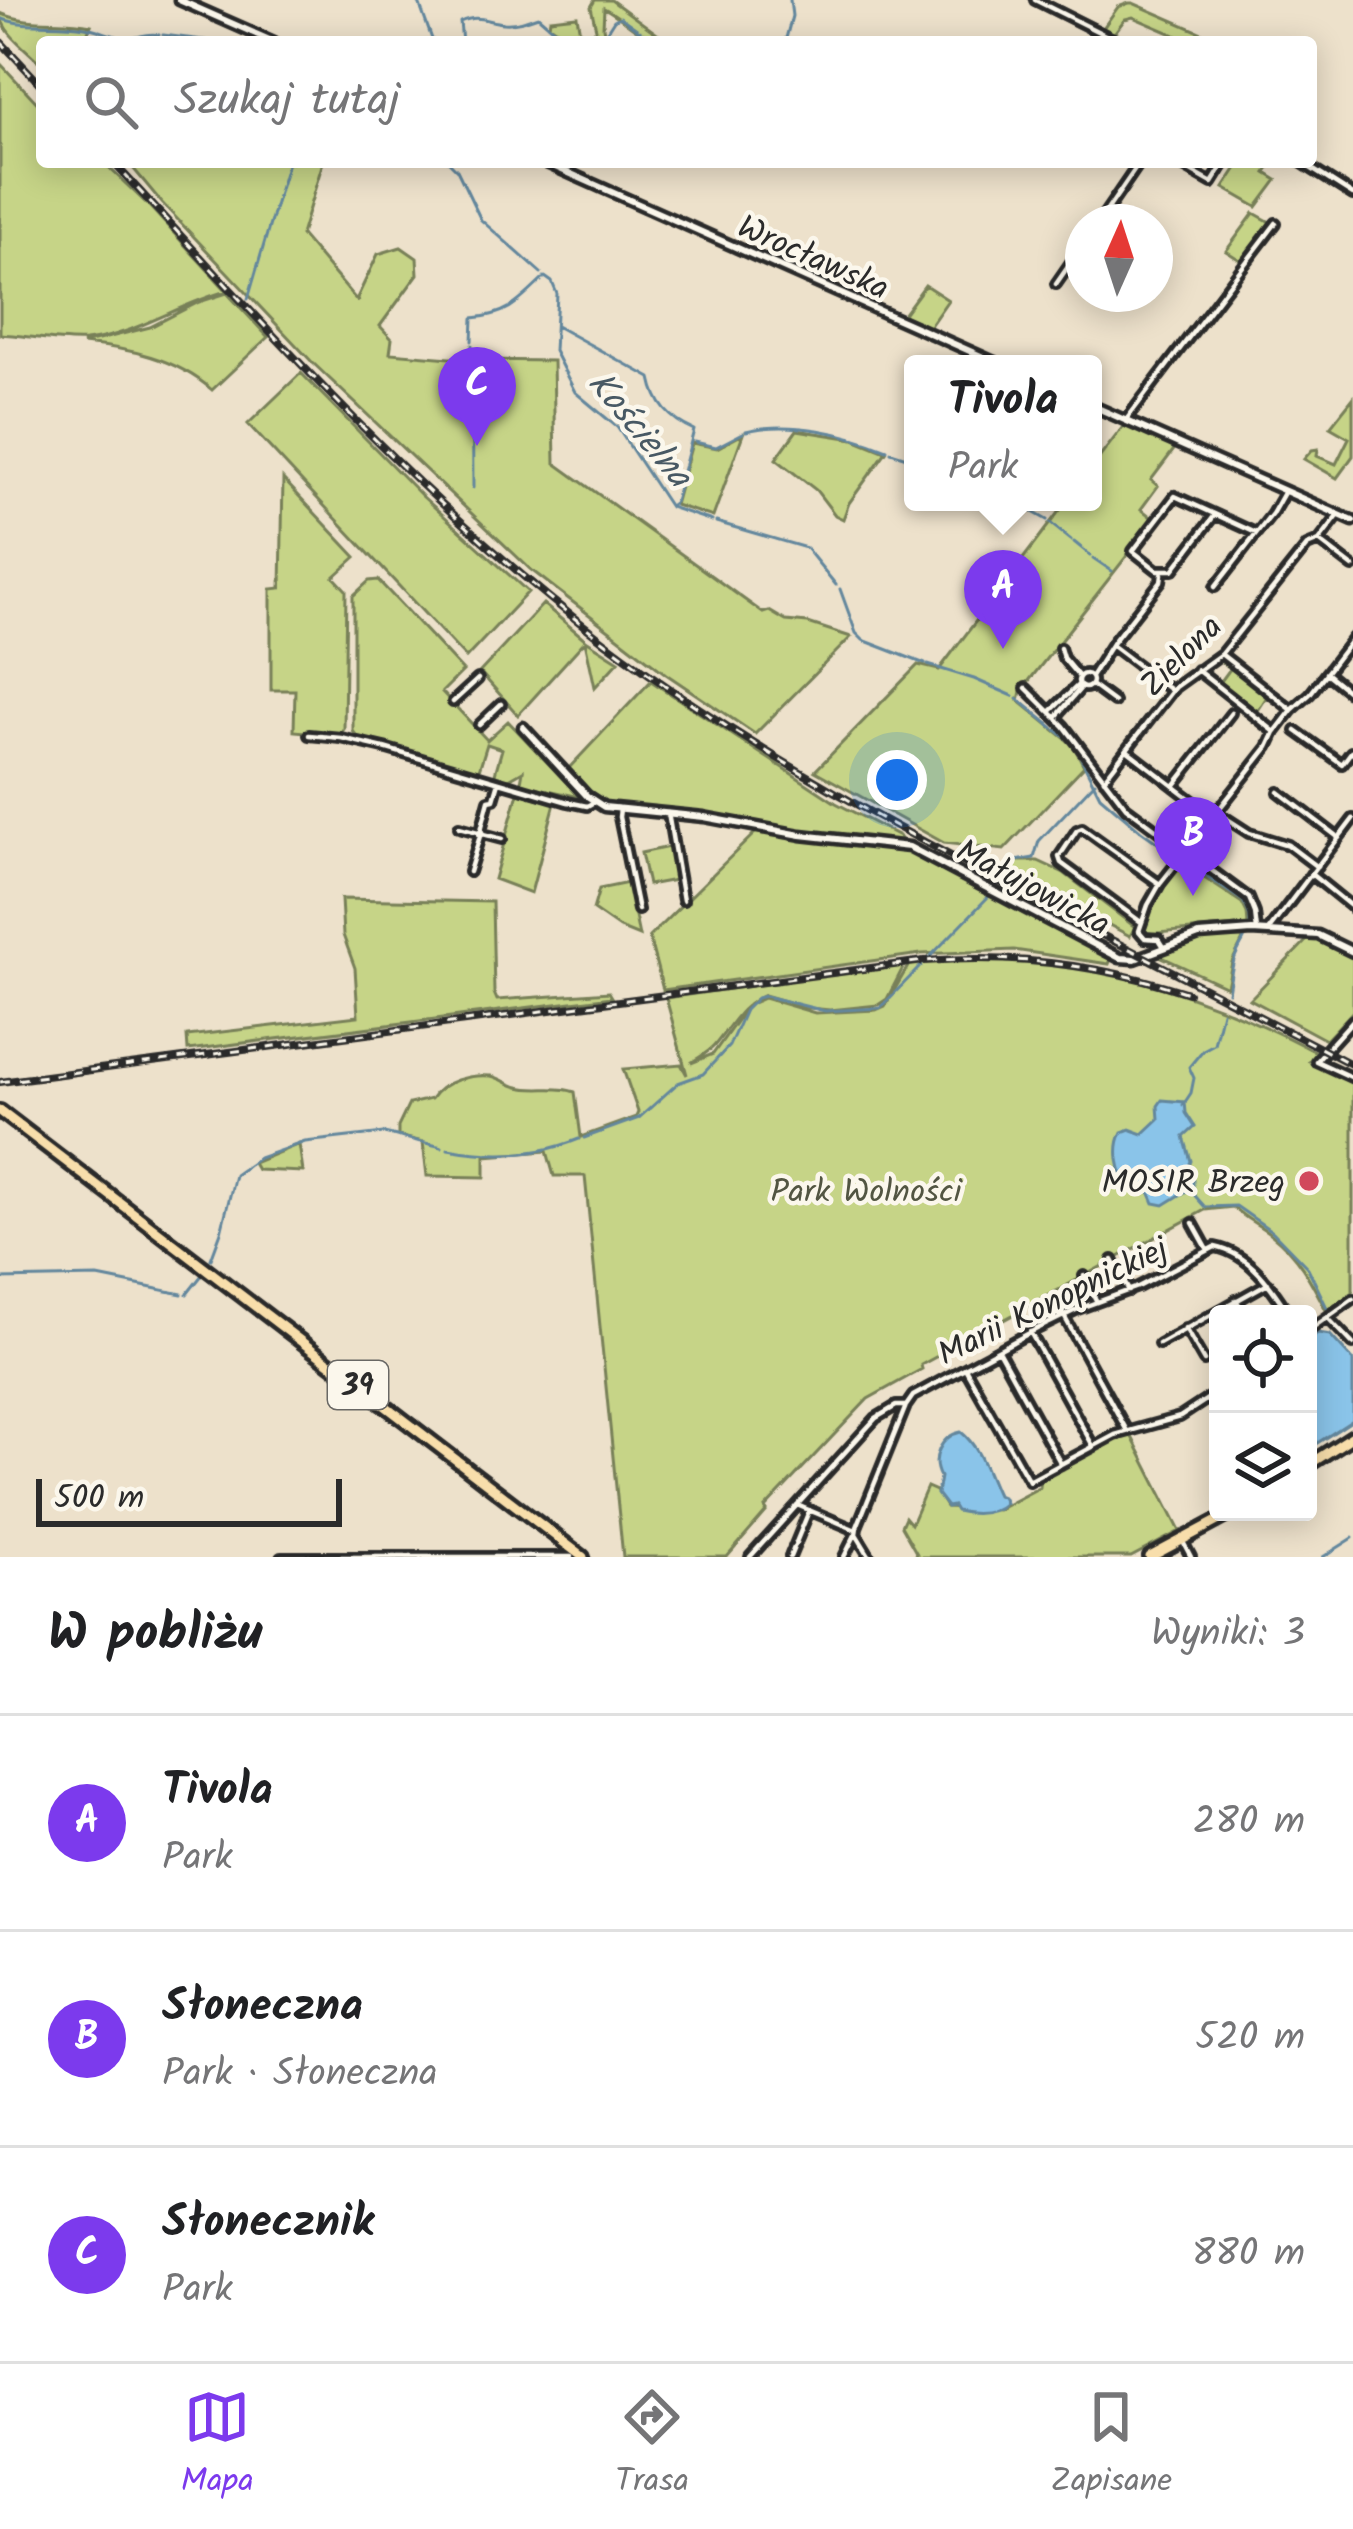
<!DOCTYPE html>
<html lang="pl">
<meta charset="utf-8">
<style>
body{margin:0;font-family:Kalam,sans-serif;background:#f6f6f6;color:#202124}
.controls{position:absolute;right:36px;bottom:36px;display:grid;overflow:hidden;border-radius:12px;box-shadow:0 6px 30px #0003}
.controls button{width:108px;height:108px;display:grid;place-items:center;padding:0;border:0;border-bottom:3px solid #e0e0e0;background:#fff;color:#202124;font:60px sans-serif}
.compass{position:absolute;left:1065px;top:204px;width:108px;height:108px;border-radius:50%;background:#fff;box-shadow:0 6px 30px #0003;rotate:3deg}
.scale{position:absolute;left:36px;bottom:30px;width:306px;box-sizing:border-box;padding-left:12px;border:6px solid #2b2b2b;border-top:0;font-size:33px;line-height:42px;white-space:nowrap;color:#2b2b2b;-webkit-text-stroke:9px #fbf7ec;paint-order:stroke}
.you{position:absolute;left:897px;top:780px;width:42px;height:42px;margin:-30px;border:9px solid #fff;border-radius:50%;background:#1a73e8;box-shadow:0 0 0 18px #1a73e833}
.badge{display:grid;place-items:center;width:78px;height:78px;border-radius:50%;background:#7c3aed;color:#fff;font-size:39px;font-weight:700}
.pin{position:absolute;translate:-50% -99px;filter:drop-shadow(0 3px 6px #0008)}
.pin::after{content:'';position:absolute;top:63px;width:42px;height:36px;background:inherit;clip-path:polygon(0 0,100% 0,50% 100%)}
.popup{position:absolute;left:904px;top:355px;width:198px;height:156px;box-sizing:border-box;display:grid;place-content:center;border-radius:12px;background:#fff;filter:drop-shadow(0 3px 9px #0005);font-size:39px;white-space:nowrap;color:#757577}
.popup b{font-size:45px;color:#202124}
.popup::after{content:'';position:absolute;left:50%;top:100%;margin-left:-24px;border:24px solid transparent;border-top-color:#fff}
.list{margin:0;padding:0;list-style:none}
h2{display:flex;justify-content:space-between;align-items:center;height:156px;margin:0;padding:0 48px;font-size:51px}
h2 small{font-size:39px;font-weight:400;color:#757577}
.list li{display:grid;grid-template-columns:78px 1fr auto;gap:36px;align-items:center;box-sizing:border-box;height:216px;padding:0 48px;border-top:3px solid #e0e0e0}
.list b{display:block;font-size:45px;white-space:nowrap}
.list p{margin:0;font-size:39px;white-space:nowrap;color:#757577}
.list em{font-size:39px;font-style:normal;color:#757577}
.icon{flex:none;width:66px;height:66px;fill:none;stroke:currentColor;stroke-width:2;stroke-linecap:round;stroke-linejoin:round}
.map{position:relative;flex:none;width:1353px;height:1557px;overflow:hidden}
.search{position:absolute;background:#fff;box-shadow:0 6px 30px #0003;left:36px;right:36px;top:36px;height:132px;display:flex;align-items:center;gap:30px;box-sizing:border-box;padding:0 42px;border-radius:12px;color:#757577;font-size:45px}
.sheet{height:804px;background:#fff}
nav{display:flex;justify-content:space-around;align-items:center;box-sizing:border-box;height:168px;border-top:3px solid #e0e0e0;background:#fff;font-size:33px;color:#757577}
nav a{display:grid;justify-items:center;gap:6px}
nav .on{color:#7c3aed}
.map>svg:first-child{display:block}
</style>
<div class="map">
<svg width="1353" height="1557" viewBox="0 0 1353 1557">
<rect width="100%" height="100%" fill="#ede1cb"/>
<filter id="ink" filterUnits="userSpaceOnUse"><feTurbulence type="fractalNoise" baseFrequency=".00833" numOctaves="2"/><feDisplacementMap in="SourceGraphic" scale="24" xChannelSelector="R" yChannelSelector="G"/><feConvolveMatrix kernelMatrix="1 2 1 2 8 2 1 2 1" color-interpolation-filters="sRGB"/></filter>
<g filter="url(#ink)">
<!-- green -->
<path fill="#c6d487" stroke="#788059" stroke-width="3" d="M595,0h16l49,36 1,6c-19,-4 -38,-24 -57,-34l-1,19 3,12 -3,3h-30l-24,-17 1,-6 27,-3 3,17 8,6 8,-10 -5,-22z
M1129,3h4l76,33 -5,6h-13l-58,-25 -8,2 -13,17 -11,-5 17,-24z
M0,13c30,13 60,5 91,12l-5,11 -15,6h-29v23c-14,-15 -40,-32 -42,-52z
M0,63l42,45v54h61l46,44 78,85c-49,13 -91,44 -142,50 -21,2 -62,-6 -85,-7z
M128,162h195l-22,73 57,67 -1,-4 21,-44 23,-7 16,11 1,16 -38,52 12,13 -2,14 84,7 79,1 2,102 208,150 6,-2 17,10 22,2 43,14 -96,97 -89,-60 -136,-105 -217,-206 -151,-160z
M1241,162h32l-7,11 11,7 -20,27 -33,-19z
M1254,213l16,9v4l-25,33 -5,1 -14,-9z
M925,285l23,15 -19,27 -26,-12z
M227,293l41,44 -56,53c-36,-32 -84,-42 -130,-46l68,-17 49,-25z
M301,373l121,123 106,96 -62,66 -218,-234z
M1353,398v58l-16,22 -33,-19 8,-9 6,-1 -1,7 19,8 13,-26 -19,-11z
M1125,424l51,23 -25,33 7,6 -17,23 14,11 -134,171 -2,10 54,44 11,21 -80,84 -60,-7 -129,-72 103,-106 21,5 127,-168h27v-36z
M797,430l57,9 32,13 -37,51 -6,16 -8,-4 -19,-25 -40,-31z
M743,434l-30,83 -38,-12 17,-62 25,5z
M283,479l73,78 -22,20 12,13 -2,139 -6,6 -44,-4 1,-41h-24v-101l10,-1z
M378,580l85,91 -21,21 45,48 21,-19 72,76 -51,-11 -8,-4 2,-11 -14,8 -15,-2 8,-28 -15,-5 -9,29 -119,-34 -6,-8v-135l16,-15z
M543,604l43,36 33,21 -24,26 -10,-46 -67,74 -38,-43z
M1222,659l48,33 -15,23 -47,-35 2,-2 9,6 11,-15 -10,-8z
M651,681l185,122 63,33 3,5 -91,-10 -141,-22 -58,-4 -16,-7 -27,-30z
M518,793l37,10 -24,90 -37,-14z
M756,832l150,18 205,109 -2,5 -95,-14 -93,4 -258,36 -14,-53z
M669,847l6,33 -27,5 -7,-32z
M1011,861h27l26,12 71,54 -5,9 -125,-66z
M1180,862l62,41 5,10 1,12 -101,9 -5,-6 19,-43z
M628,883l11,53 -20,-8 -26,-18 6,-21z
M341,899l151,3 2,91 3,7 112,-8 3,5 -424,53 -1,-14 171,-20 -3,-48 -12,-33z
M1198,938h46l-12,24 -5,25 -67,-31 2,-3z
M1308,939l19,3 26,15v54l-27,29 -76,-41z
M931,960c40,-1 81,-2 121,3 93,12 182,46 264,89l-7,9 32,16 12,2v215l-25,20c-16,-31 -29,-58 -56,-79 -14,-11 -27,-16 -39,-28l-28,3 -284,155 1,4 -54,30 -103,109 2,3 -40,46h-104l-38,-381h-31l-7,-25 -62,5v21l-58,-1 -4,-34 -25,-6v-9l11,-23 22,-5c11,-18 39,-25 60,-23 10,2 18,9 27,11 19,5 38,-2 57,5l6,45 55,-20 2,-5 -15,-43 58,-5 6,11 -21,-77 239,-34 -18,35 -9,6 -48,5 -21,-2 -45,-13c-25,11 -33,31 -50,51 -6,7 -17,12 -23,17l22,-9 35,-49 16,-7 51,15 61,-3 9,-4 25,-43z
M299,1144l4,28 -46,-2 -4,-7z
M1130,1433l50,98 -49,26h-217l3,-3 -16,-28 4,-9 6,7 16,-37 9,4 10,16 51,3 43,-23 1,-8 73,-40z"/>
<!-- water -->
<path fill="#8ac4e9" stroke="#64879d" stroke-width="3" d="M1162,1100l23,2 1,11 9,14 -11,10 7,24 -5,12 7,7v7l-29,18 -10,-2 -6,-14 -20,-1c-9,-16 -15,-38 -6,-56l8,-3 13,5 16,-15 -1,-13z
M1318,1333l12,2 23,25v60l-45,29v-110z
M961,1432c19,15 26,42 36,63l5,2 3,6c-14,13 -32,12 -49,8l-3,-5 -6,1 -10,-13 3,-17c-10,-18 1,-41 21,-45z"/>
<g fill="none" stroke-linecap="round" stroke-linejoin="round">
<!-- stream -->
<path stroke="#64879d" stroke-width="3" d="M418,0l15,42
M0,18c28,11 56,3 85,9 15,2 31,12 46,11 12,-1 16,-6 28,-3
M163,35l56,7
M462,42l-2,-20c18,-8 26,-1 44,1 12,1 23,-3 34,-7l15,13 14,4 10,9
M600,42l14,-22 6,-3 35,25
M785,42l7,-26 -2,-16
M449,162l8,8 24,50 60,53
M545,277l7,5 5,12 -3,57 21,41 42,35 53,80 42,14
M248,299l40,-137
M556,326l95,52c5,26 18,41 43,52l-19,72 -4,3
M472,341l1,-23c35,-3 46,-16 70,-39
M472,345l1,143
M746,431c44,-11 100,2 141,19
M695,442l21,5 27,-14
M891,452l22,7
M1015,502l32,18
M716,522l90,26 30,37
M1050,523l21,17
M1074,542l16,13
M1093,558l19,13
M840,589l16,44 7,7 62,24
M928,665l46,14 39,17
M1017,698l36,30
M1056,730l18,14 26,52 41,35 38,27
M1183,861l60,40c17,28 -1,35 -9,59 -3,10 -4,22 -6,32
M1003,872l7,-10 24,-4 5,-17 56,-59
M995,888l2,-3
M881,1007l109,-112
M1183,1105l8,-12 3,-15 -5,-11 14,-17 11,-6 8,-33
M584,1138l55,-20 39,-35 25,-9 26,-28 16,-36 12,-12 8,-2 60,15 55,-3
M448,1149c43,8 90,7 131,-10
M1188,1188l17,19 31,-1 37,26 35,36 21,44
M211,1259l10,-27 14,-57 24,-17 46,-16 79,-9 58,14
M0,1279l98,-2 84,17
M187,1294l15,-19
M1323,1557l30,-19"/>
<!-- minor casing -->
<g stroke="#2b2b2b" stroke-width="14">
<path id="minor" d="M1035,0l84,42
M1175,162l37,21 13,-21
M1301,162l52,33
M1099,222l41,-60
M1056,284l27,-39
M1126,420l150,-197
M1215,515l-42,55h-16l-24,-19 42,-55 81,37
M1319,541l34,26
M1215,587l57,-73 13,-23
M1111,645l61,46
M1060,648l3,10 16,19
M1221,654l71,56
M1197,670l78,62
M1326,673l27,22
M1078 681a7 7 0 1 1 14 0a7 7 0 1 1-14 0Z
M1091,677l22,-35 48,-61 1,-7
M1091,685l23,17
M1026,688l38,38 62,81 123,91 6,15 2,18
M453,702l25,-23
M1051,711l26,-25
M1056,717l24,-28
M479,725l22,-21
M1296,731l46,33 9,-12 2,2
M309,735l32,3 43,10 184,54 19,4 7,-4
M1128,751l86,66
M1104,779l71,-92 46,-33 86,-108 12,-5 20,-26
M1174,786l57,-73
M1279,792l60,46
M620,809l-1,8 19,93
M668,813l15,87
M1218,813l31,20 39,12 29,22
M459,827l19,5
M481,830l8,-30 5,-1 5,-17
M481,830l2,4 -3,2 -2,-4z
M483,834l19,5
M469,872l11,-36
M1311,874l42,34
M1141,922l-80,-59 -2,-6 18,-27 5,-2 78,56
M1268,931l85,-112
M1164,947l-5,-8 -14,-1 -6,-7 9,-26 12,-21 108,-137 7,-15 17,-22 18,-16 43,-56
M1353,1020l-37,41 37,17
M1193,1223l15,27
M1113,1260l16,31
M1084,1276l13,26
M1236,1300l9,14
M1064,1316l63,115
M1329,1319l24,25
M1185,1328l19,33
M1308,1331l45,-32
M1030,1332l63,114
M1159,1344l109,-61
M998,1350l63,114
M965,1368l64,113 86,-46 65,-18 38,-25
M797,1505l59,25
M1182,1540l9,17
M282,1557h289
M750,1557l126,-139 20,-12h10
M790,1557l19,-46
M844,1557l11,-22
M870,1557l-14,-23 1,-7 49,-121 7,-10 122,-66 43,-21 60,-22 77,-40c35,7 56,39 74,67"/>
</g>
<!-- tertiary casing -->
<g stroke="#2b2b2b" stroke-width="15">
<path id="tertiary" d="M179,0l95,42
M544,162l455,202
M1093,406l260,115
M523,727l64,69 17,11 100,10 97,18 108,12 211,111 15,1 64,-24 53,-4 66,4 35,17"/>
</g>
<!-- primary casing -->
<g stroke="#2b2b2b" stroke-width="18">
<path id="primary" d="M0,1111l583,446
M1308,1465l45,-29
M1150,1557l84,-45"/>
</g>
<!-- minor -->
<use href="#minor" stroke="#fbf7ec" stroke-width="4.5"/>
<!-- tertiary -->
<use href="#tertiary" stroke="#fbf7ec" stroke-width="6"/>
<!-- primary -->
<use href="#primary" stroke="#f8deab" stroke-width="9"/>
<!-- rail casing -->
<g stroke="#2b2b2b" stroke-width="8">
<path id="rail" d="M0,41l42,45
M113,162c156,169 308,340 492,480 149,112 309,196 474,281 92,47 183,95 274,142
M0,1082l924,-121c90,-7 179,4 264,32"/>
</g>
<!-- rail -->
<use href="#rail" stroke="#fbf7ec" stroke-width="3" stroke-dasharray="9" stroke-linecap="butt"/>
</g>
</g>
<!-- markers -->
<circle fill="#d1495b" stroke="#fbf7ec" stroke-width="4.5" cx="1309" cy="1181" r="12"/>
<g text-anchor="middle" stroke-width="9" stroke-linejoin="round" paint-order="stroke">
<!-- shield labels -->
<rect fill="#fbf7ec" stroke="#696865" stroke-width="3" x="328" y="1361" width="60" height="48" rx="9"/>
<g font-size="30" font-weight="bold" fill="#2b2b2b">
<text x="358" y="1395">39</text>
</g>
<!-- street labels -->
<g font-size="33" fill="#2b2b2b" stroke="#fbf7ec">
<text transform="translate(814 256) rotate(24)" y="12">Wrocławska</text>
<text transform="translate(1180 655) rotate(-45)" y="12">Zielona</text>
<text transform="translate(1034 886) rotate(28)" y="12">Małujowicka</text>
<text transform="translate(1052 1300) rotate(-26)" y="12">Marii Konopnickiej</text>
</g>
<!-- poi labels -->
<g font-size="33" fill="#2b2b2b" stroke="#fbf7ec" text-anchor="end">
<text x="1285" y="1193">MOSIR Brzeg</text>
</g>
<!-- park labels -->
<g font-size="33" fill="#525542" stroke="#fbf7ec">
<text x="866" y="1202">Park Wolności</text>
</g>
<!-- water labels -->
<g font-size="36" font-style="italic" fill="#485964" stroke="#fbf7ec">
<text transform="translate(641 428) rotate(50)" y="13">Kościelna</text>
</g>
</g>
</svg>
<div class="controls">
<button><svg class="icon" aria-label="locate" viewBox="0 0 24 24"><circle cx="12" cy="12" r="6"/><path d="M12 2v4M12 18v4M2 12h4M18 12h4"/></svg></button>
<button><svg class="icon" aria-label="layers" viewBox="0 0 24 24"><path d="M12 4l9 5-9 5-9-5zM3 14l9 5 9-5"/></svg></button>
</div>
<svg class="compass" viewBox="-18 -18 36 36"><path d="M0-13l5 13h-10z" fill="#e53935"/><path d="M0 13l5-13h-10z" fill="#757577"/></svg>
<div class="scale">500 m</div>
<div class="you"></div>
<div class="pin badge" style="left:1003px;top:649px">A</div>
<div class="popup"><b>Tivola</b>Park</div>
<div class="pin badge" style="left:1193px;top:896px">B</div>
<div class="pin badge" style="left:477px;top:446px">C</div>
<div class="search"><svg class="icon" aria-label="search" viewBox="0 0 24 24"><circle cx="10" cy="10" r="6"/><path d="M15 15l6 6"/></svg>Szukaj tutaj</div>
</div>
<section class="sheet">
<h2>W pobliżu<small>Wyniki: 3</small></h2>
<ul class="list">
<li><span class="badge">A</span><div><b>Tivola</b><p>Park</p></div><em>280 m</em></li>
<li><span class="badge">B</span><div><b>Słoneczna</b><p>Park · Słoneczna</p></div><em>520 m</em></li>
<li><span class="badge">C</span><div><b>Słonecznik</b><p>Park</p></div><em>880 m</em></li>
</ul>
</section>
<nav>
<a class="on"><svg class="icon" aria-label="map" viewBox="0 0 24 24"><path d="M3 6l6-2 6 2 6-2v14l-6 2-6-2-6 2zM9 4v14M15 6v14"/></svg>Mapa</a>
<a><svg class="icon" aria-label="directions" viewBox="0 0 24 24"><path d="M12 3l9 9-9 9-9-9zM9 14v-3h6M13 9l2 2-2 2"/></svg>Trasa</a>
<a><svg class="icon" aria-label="saved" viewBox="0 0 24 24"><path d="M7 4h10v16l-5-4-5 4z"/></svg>Zapisane</a>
</nav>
